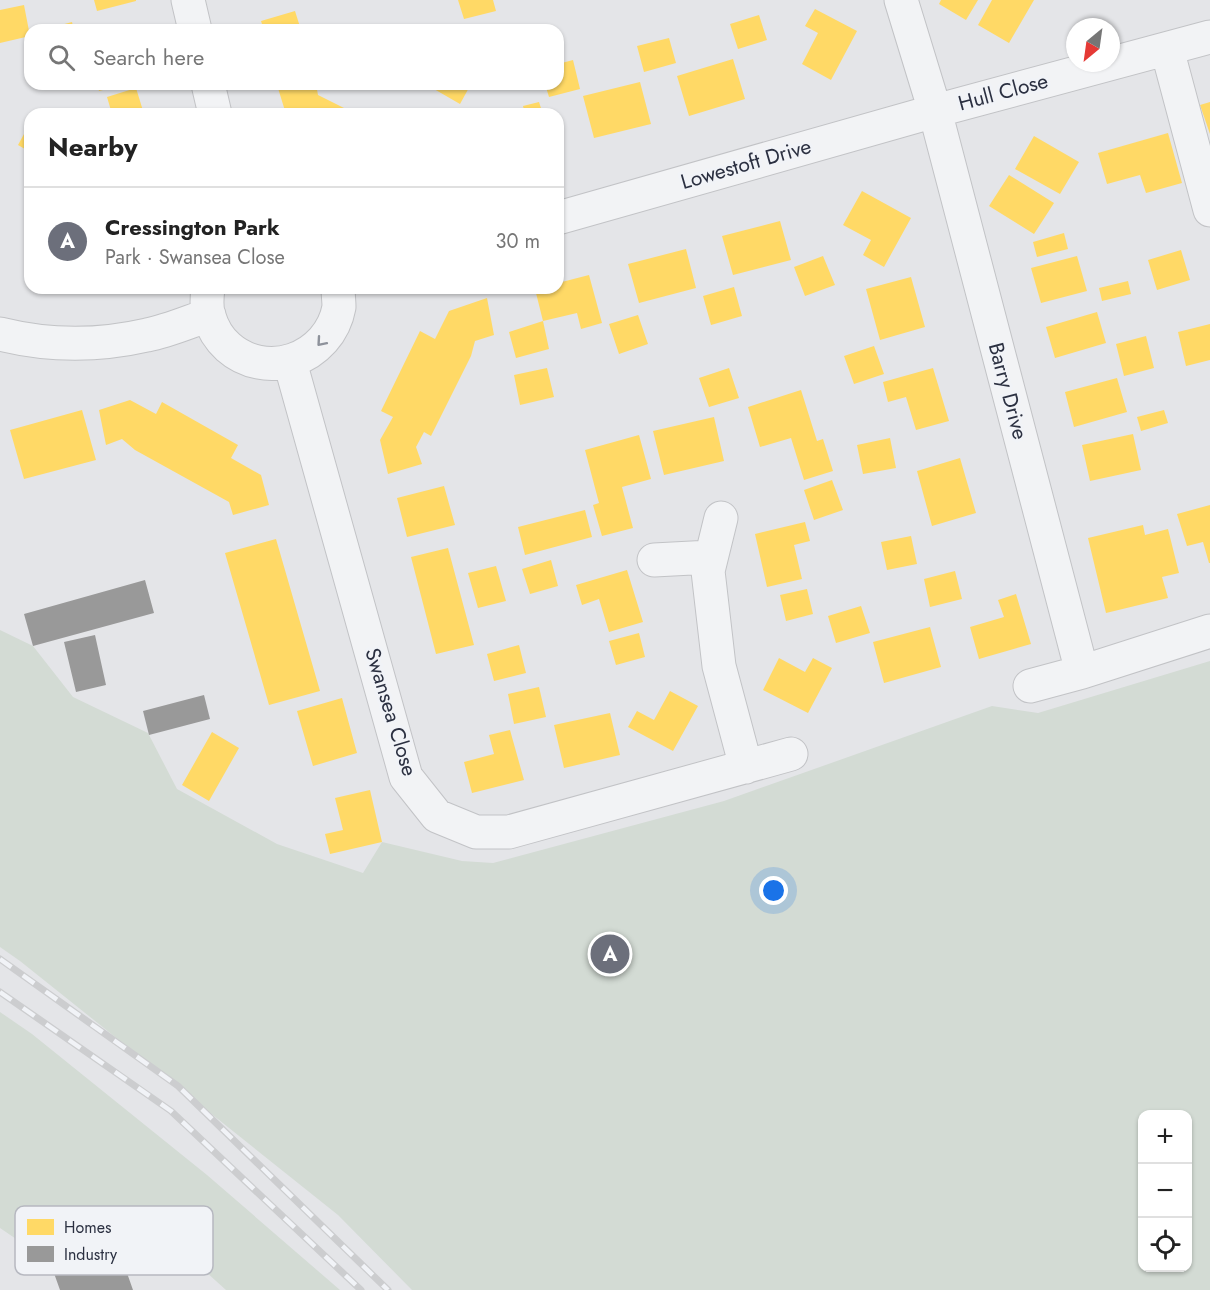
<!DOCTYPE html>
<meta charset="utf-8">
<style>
body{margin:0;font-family:Jost,sans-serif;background:#f2f2f2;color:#222}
.controls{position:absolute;right:18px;bottom:18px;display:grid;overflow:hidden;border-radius:12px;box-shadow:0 2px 4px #0004}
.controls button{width:54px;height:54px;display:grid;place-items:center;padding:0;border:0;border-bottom:2px solid #e0e0e0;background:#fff;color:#222;font:30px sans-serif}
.compass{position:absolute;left:1066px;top:18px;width:54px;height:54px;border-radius:50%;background:#fff;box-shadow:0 2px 4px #0004;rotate:209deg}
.you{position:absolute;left:774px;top:891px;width:21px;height:21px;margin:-15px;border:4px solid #fff;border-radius:50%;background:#1a73e8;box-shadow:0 0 0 9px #1a73e833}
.badge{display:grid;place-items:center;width:39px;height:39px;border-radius:50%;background:#6c6f7b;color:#fff;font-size:20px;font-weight:700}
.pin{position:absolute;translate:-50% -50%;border:3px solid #fff;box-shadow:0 2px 6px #0006}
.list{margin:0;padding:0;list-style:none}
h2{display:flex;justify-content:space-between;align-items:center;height:78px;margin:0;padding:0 24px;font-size:26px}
h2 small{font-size:20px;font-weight:400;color:#767676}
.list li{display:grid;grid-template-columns:39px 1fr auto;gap:18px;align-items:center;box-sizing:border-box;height:108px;padding:0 24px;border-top:2px solid #e0e0e0}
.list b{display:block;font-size:22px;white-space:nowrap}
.list p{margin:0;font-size:20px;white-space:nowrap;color:#767676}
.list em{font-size:20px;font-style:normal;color:#767676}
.icon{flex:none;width:33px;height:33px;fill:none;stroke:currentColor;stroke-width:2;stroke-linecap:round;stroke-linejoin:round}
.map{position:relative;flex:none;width:1210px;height:1290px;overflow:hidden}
.search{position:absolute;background:#fff;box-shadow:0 2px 4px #0004;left:24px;top:24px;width:540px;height:66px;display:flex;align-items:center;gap:15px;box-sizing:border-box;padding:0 21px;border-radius:18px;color:#767676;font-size:22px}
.panel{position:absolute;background:#fff;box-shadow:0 2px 4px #0004;left:24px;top:108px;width:540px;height:186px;border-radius:18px}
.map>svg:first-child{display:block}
</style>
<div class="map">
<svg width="1210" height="1290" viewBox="0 0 1210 1290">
<rect width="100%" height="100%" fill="#e4e5e8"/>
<!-- green -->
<path fill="#d3dbd4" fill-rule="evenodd" d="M0,630l33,16 40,51 75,36 29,56 100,55 86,29 19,-31 80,19 31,2 231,-62 268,-95 46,7 172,-52v629h-798l-74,-75 -318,-254 -20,-14zM1142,1114h46v154h-46z
M0,1012l32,22 175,141 133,115h-114l-71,-64 -105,36 -50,-34z"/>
<!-- homes -->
<path fill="#ffd966" d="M94,0h42v1l-39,10z
M458,0h35l3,11 -32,8z
M941,0h37l-12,20 -27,-16z
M992,0h42l-25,43 -31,-18z
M24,5l6,31 -30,7v-33z
M815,9l42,22 -26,49 -29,-16 16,-31 -13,-7z
M295,11l6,19h-37l-3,-9z
M759,15l8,25 -29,9 -8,-25z
M72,22l2,8h-28v-1z
M669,38l7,25 -32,9 -7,-26z
M733,59l12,40 -56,17 -12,-40z
M573,60l7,29 -31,8 -4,-13h13v-20z
M640,82l11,42 -57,14 -11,-42z
M97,84h25l1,1 -24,6z
M316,84l2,11 38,19h-70l-9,-29z
M437,84h34l-11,20 -26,-15z
M136,88l8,26h-32l-5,-17z
M539,102l4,12h-18l-2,-8z
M1210,102v32l-10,-29z
M30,123v29l-12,-7z
M1168,133l14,50 -36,10 -6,-18 -33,9 -9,-31z
M1034,136l45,26 -19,32 -45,-25z
M1009,175l45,28 -20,31 -45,-28z
M862,191l49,27 -27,49 -21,-12 8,-15 -28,-15z
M780,221l11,39 -58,15 -11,-39z
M1064,233l4,16 -31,8 -4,-15z
M686,249l10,39 -57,15 -11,-39z
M1181,250l9,30 -33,10 -9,-30z
M823,256l12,29 -30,11 -11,-29z
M1077,256l10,35 -46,12 -10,-35z
M589,275l13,48 -21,6 -4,-16 -34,8 -8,-32 23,-1v-5z
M911,277l14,50 -45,13 -14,-51z
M1128,281l3,13 -29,7 -3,-13z
M734,287l8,29 -31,9 -8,-29z
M487,298l7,37 -19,6 -4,15 -40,80 -7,-4 -8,15 6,17 -34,10 -8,-34 13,-23 -12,-6 39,-80 15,8 14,-28z
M1097,312l9,31 -51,15 -9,-31z
M638,315l10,29 -29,10 -10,-30z
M543,321l6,28 -33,9 -7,-26z
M1210,324v36l-24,6 -8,-34z
M1146,336l8,32 -30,8 -8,-32z
M874,346l10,28 -30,10 -10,-28z
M547,368l7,29 -34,8 -6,-30z
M729,368l10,30 -30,9 -10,-29z
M933,368l16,53 -33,9 -10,-33 -18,5 -5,-20z
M1117,378l10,34 -53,15 -9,-35z
M801,390l16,51 6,-2 10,32 -29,9 -13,-42 -31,9 -12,-40z
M130,400l26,14 6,-12 76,43 -7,13 30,17 8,30 -36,10 -4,-13 -94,-52 -13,-11 -16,6 -7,-35z
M82,410l14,50 -72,19 -14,-49z
M1164,410l4,13 -27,8 -4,-14z
M714,417l10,44 -60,14 -11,-44z
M1133,434l8,36 -51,11 -8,-36z
M639,435l12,44 -29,8 11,41 -31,8 -9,-31 6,-2 -14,-53z
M890,438l6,30 -33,6 -6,-29z
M960,458l16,55 -44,13 -15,-55z
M832,480l11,30 -29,10 -10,-30z
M444,486l11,39 -48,12 -10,-39z
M1210,505v58h-1l-6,-21 -16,4 -10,-32z
M585,510l7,27 -67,18 -7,-28z
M805,522l5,19 -16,4 8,34 -35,8 -12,-53z
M1143,525l2,10 23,-6 11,44 -17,4 6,21 -62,15 -18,-75z
M911,536l6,28 -30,6 -6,-28z
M276,539l44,152 -51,14 -44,-152z
M448,548l26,97 -38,9 -25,-97z
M551,560l7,26 -28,8 -8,-25z
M496,566l10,35 -28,7 -10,-35z
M627,570l16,52 -34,10 -10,-33 -17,6 -6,-20z
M955,571l7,28 -32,8 -6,-28z
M807,589l6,25 -27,7 -6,-26z
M1016,594l15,50 -52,15 -9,-32 34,-10 -6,-17z
M861,606l9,27 -34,10 -8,-27z
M930,627l11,40 -57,16 -11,-41z
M639,633l6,24 -29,8 -7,-24z
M519,645l7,28 -32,8 -7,-27z
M779,658l26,14 8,-14 19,10 -24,45 -45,-23z
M539,687l7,30 -32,7 -6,-30z
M670,691l28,15 -25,45 -45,-24 9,-16 17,9z
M342,698l15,55 -44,13 -16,-55z
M610,713l10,42 -56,13 -10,-43z
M510,730l14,50 -52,13 -8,-31 30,-8 -5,-19z
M212,732l27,16 -30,53 -27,-16z
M370,790l12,52 -52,12 -5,-20 18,-4 -8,-32z"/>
<!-- industry -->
<path fill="#999" d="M145,580l9,33 -121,33 -9,-32z
M95,635l11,50 -30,7 -12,-50z
M204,695l6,24 -61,16 -6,-24z
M115,1239l18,51h-73l-10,-28z"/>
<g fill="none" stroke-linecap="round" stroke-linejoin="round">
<!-- minor casing -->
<g stroke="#c2c3c6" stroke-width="35">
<path id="minor" d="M188,0l7,30
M901,0l34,111 147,561
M1167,49l43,161
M208,84l7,30
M558,218l377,-107 275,-74
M208,288c-1,8 -2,20 1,28 15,52 79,63 114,24 8,-9 14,-22 16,-33 0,-6 -1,-13 -1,-19
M0,334c48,12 99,12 147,1 21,-4 41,-13 62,-20
M290,362l116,415 31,39 39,16h33l282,-78
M721,518l-13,53 11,95 27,101
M654,560l57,-3
M1030,686l52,-14 128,-41"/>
</g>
<!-- minor -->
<use href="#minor" stroke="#f2f3f5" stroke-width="33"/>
<!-- rail casing -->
<g stroke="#cccdcf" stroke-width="7">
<path id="rail" d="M0,959l178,127 210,204
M0,992l171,119 190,179"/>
</g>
<!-- rail -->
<use href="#rail" stroke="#f1f3f7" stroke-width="4.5" stroke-dasharray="14" stroke-linecap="butt"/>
</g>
<!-- one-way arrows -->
<defs><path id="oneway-chevron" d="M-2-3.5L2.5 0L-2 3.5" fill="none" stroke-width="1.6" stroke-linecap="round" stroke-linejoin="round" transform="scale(1.5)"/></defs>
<use stroke="#8e929b" href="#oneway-chevron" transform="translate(321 342) rotate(131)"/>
<g text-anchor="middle" stroke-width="6" stroke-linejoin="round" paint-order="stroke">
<!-- street labels -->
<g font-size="21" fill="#2b3041" stroke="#f1f3f7">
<text transform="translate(1003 92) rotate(-15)" y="7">Hull Close</text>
<text transform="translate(746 164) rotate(-16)" y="7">Lowestoft Drive</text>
<text transform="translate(1008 391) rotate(75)" y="7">Barry Drive</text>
<text transform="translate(391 712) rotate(73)" y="7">Swansea Close</text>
</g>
</g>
<!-- legend -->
<rect x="15" y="1206" width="198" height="69" rx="9" fill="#f1f3f7" stroke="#b6b8c0" stroke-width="1.5"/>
<rect x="27" y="1219" width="27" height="16" fill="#ffd966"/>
<rect x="27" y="1246" width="27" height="16" fill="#999"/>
<g font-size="16" fill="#2b3041">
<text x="64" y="1233">Homes</text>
<text x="64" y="1260">Industry</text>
</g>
</svg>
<div class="controls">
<button>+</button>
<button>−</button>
<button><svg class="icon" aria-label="locate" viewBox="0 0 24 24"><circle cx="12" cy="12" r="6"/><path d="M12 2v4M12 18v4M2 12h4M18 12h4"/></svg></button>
</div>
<svg class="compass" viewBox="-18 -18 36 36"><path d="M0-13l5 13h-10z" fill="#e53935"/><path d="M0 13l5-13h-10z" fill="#767676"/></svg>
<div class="you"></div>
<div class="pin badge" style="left:610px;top:954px">A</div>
<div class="search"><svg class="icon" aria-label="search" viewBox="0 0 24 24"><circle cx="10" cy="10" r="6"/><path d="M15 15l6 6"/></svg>Search here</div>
<section class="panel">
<h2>Nearby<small></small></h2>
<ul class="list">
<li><span class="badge">A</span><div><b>Cressington Park</b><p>Park · Swansea Close</p></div><em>30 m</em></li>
</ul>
</section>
</div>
